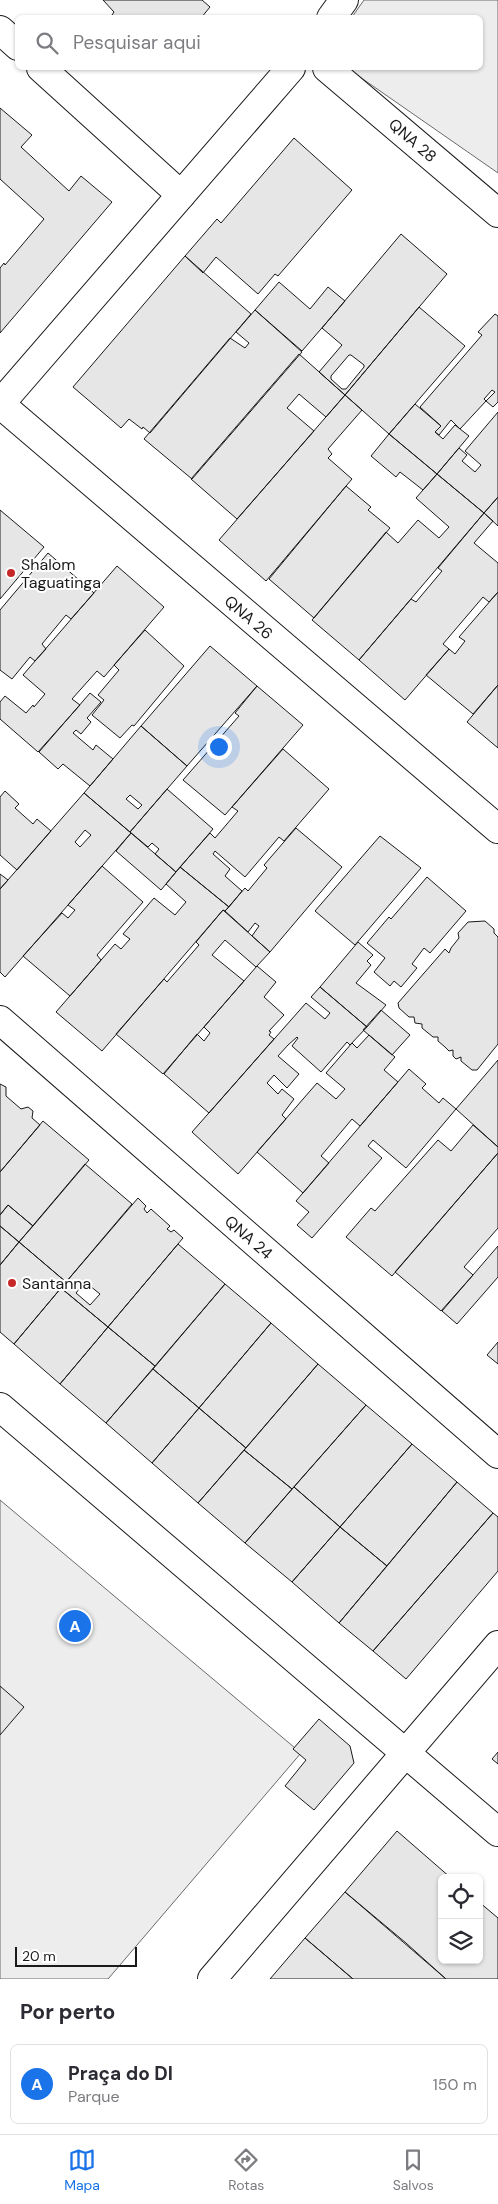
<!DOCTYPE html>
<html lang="pt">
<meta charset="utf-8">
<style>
body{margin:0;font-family:"DM Sans",sans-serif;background:#f2f2f3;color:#2b2b33}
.controls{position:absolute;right:15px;bottom:15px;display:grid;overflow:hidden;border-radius:8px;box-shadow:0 1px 4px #0004}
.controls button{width:45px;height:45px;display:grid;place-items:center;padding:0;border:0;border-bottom:1px solid #e1e1e2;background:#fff;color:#2b2b33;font:25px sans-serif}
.scale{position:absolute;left:15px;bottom:12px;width:122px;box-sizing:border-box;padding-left:5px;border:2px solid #1a1a1a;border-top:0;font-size:14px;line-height:18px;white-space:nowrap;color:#1a1a1a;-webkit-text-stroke:4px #fff;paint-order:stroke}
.you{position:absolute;left:218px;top:746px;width:18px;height:18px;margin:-12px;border:4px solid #fff;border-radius:50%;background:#1a73e8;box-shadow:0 0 0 8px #1a73e833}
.badge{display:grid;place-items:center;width:32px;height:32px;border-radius:50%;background:#1a73e8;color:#fff;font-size:16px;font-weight:700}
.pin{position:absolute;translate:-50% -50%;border:2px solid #fff;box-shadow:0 1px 5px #0006}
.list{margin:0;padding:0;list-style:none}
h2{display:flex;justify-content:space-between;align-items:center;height:65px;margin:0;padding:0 20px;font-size:21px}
h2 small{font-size:16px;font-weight:400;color:#7c7c81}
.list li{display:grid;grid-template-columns:32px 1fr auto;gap:15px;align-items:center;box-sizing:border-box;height:80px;margin:0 10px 10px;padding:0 10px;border:1px solid #e1e1e2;border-radius:8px}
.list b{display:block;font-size:19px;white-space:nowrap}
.list p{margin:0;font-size:16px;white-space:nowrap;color:#7c7c81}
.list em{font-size:16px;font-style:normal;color:#7c7c81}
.icon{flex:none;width:28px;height:28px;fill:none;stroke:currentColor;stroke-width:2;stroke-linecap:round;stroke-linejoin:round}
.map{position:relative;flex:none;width:498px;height:1979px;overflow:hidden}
.search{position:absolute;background:#fff;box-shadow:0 1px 4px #0004;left:15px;right:15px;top:15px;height:55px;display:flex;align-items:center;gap:12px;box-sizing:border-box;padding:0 18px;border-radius:8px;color:#7c7c81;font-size:19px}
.sheet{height:155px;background:#fff}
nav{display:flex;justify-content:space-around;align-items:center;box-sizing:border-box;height:70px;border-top:1px solid #e1e1e2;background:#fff;font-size:14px;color:#7c7c81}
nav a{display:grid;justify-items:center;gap:2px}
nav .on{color:#1a73e8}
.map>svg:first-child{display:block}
</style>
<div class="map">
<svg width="498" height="1979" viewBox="0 0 498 1979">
<rect width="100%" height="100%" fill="#fff"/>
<!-- built -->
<path fill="#ededed" stroke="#6a6a6a" d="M364,0h134v173l-151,-105h133v-50l-128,-1z
M0,1500l301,253 -193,226h-108z"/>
<!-- building -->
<path fill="#e6e6e6" stroke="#1a1a1a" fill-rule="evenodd" d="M103,0h99l8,7 -9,11 -4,-2 -2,2h-85l4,-6z
M0,108l32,27 -11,12 48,44 12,-15 31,26 -112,131v-65l4,-5 1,2 39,-46 -44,-40z
M294,138l58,52 -74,86 -3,-2 -17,20 -42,-37 -13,16 -18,-17 32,-37 4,4z
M401,234l46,40 -102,121 -26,-23 23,-27 -20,-17zM349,355h2l13,10v2l-18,22h-4l-11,-10v-3z
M185,256l66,58 -101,119 -7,-6 -1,2 -13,-10 -8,9 -48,-41z
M279,282l31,27 18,-22 17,14 -43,50 -47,-41z
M419,307l46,39 -76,88 -44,-39z
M255,310l47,42 -110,127 -48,-40 86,-101 15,10 4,-5 -13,-11z
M495,314l3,2v86l-5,5 -7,-6 9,-9 -3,-2 -8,9 2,2 -26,28 -9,-9 -12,15 -4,-3 6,-6 -21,-19 62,-72 -4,-3z
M299,354l46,41 -19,22 -27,-23 -12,14 27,23 -77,88 -46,-40z
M345,395l17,15 -34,39 4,5 -4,4 24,21 -86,102 -47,-41z
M415,404l26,22 -6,6 8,7 12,-14 14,11 -32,38 -48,-40z
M498,412v85l-14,16 -47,-39 22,-26 8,7 -5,6 13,11 6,-7 -16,-14z
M389,434l48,40 -14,16 -23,-18 -4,5 -25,-21z
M437,474l47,39 -125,147 -47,-40 74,-88 12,11 20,-23 21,18 10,-11 -33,-29z
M346,486l25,21 -3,3 22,18 -76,90 -45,-39z
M498,497v29l-14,-13z
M0,510l44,37 -44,52z
M484,513l9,8 -19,22 24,20v29l-9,10 -6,-5 -40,47 6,5 -44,51 -46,-40 52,-61 5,3 26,-31 -4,-3z
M48,553l46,40 -23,26 -5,-4 -24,29 4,5 -11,12 -5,-4 -18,22 -12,-9v-60z
M117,566l47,41 -60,70 -7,-6 -25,28 8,6 -42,47 -38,-33v-17l5,-6 21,17 7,-8 1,2 11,-13 -22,-19z
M498,592v93l-25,29 -47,-39 23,-26 6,5 10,-13 -6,-4z
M145,630l39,36 -50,60 -2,-1 -12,13 -28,-23 12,-15 -6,-5 21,-25 -5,-5z
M210,646l47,40 -70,80 -46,-40z
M498,685v63l-31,-26z
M257,686l46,39 -78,90 -42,-35 56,-64 -4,-3z
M90,693l11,9 -14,16 4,4 -10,12 -5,-4 -3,3 20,17 3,-5 17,14 -23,27 -27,-22 -5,5 -19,-17z
M141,726l46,40 -57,66 -46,-39zM130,795l12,10 -4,4 -12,-10z
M283,749l46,40 -45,52 -5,-4 -34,40 -30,-26 -2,3 17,15 -5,7 17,15 -13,16 -49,-40 30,-34 5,5 23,-27 -6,-4z
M167,789l46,40 -37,43 -21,-18 4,-5 -7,-6 -4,4 -18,-15z
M5,791l14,13 -4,4 18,16 4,-5 14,12 -34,39 -17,-15v-58z
M84,793l47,40 -126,144 -5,-5v-83zM85,830l6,5 -11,12 -5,-5z
M296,828l46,39 -72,85 -18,-16 7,-10 -4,-3 -7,9 -23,-21 20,-23 3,3 19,-23 -3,-3z
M131,833l45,39 -15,18 -45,-39z
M380,836l41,32 -66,77 -40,-34z
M102,866l41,36 -46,53 4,5 -31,36 -47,-40 39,-43 6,5 7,-8 -7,-5z
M180,867l49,40 -4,4 -2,-1 -121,141 -46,-39 59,-68 6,5 9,-10 -7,-5 31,-36 21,17 11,-13 -20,-18z
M0,874l8,6 -8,9z
M427,877l39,34 -36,42 -6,-5 -12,16 5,4 -16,19 -7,-6 -4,5 -16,-14 11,-14 -18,-15 22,-26 2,2z
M223,910l47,42 -14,15 -31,-27 -13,15 32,26 -81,93 -47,-40 48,-55 3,3 32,-37 -3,-3z
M485,921l9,8v4l4,4v107l-21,26h-5l-11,-9v-4l-5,2 -3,-3v-6l-4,1 -4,-4 -7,-6v-4h-5l-11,-9v-4l-7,-1 -1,-6h-5l-10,-9 -1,-5 47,-54 4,4 2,-5 8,-10 -1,-5 10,-11z
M358,942l15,13 -6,6 4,4 -15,18 30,22 -19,22 -47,-40z
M257,966l19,16 -12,15 20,18 -15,16 2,1 -2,3 5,4 -65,74 -45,-39 33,-40 7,7 6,-8 -6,-6z
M320,987l47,40 -17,18 -3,-3 -26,30 -29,-26 6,-8 -1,-1 -9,8 -10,11 21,18 -12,14 -13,-13 -7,8 11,11 4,-5 12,10 -12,16 4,4 -48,55 -46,-42 114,-129 19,16 5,-6 -19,-16z
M381,1010l29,25 -18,20 -29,-25z
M369,1035l26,22 -11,13 14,12 -38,44 -8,-7 -31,37 8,7 -26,30 -46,-41 60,-69 19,16 9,-10 -19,-16 26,-30 5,5z
M498,1060v87l-42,-38z
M409,1069l17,15 -4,4 17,15 4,-5 13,11 -50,59 -33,-28 -5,6 14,12 -70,80 -15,-13 12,-13 -13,-11z
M0,1084l6,3v9l15,13 7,-2 5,4 -1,7 8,7 -40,47z
M43,1121l46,39 -56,66 -25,-21 -8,10v-43z
M473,1125l25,22v6l-106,123 -46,-39 25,-29 4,3 63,-71 13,11z
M498,1153v75l-34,39 9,8 -32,36 -46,-39z
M85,1164l47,40 -66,78 -47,-40z
M138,1198l8,8 -2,3 3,4 4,-4 19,17 -3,3 4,3 3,-2 9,8 -75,89 -47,-39zM85,1282l15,12 -10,11 -14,-12z
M8,1205l25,21 -14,16 -19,-16v-11z
M0,1226l19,16 -19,23z
M19,1242l47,40 -52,62 -14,-12v-67z
M178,1244l47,40 -70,82 -47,-39z
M498,1246v31l-41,47 -15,-13z
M225,1284l46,39 -72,85 -46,-39z
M61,1288l47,39 -48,57 -46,-40z
M271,1323l47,41 -72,84 -47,-40z
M108,1327l47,39 -49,57 -46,-39z
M498,1342v22l-11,-9z
M318,1364l48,41 -74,84 -48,-39z
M153,1369l46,39 -47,55 -46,-40z
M366,1405l46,39 -72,83 -46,-40z
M199,1408l47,40 -48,55 -46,-40z
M412,1444l45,38 -70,84 -47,-39z
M244,1450l48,39 -47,54 -47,-40z
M457,1482l36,31 -120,138 -34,-28z
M294,1487l46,40 -48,55 -47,-39z
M493,1513l5,4v54l-92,108 -33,-28z
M340,1527l47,39 -48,57 -47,-41z
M0,1686l24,21 -24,28z
M319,1719l31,27 4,17 -40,47 -29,-24 21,-26 -13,-11z
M498,1752v12l-6,-5z
M397,1831l54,47h-9v82h37v-58l19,16v61h-52l-101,-87z
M345,1892l61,51 40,36h-93l-48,-41z
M305,1938l48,41h-83z"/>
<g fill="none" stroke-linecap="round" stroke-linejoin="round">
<!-- minor casing -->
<g stroke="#1a1a1a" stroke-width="30">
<path id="minor" d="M0,30l18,16
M41,68l140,127
M327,68l171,145
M0,404l498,425
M0,1020l498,434
M0,1407l498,425
M212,1979l286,-334"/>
</g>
<!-- tertiary casing -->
<g stroke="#1a1a1a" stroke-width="30">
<path id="tertiary" d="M331,18l13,-18
M0,404l291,-336"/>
</g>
<!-- minor -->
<use href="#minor" stroke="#fff" stroke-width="28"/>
<!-- tertiary -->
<use href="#tertiary" stroke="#fff" stroke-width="28"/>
</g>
<!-- markers -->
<g fill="#c62828" stroke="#fff" stroke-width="2">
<circle cx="11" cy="573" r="5"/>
<circle cx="12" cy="1283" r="5"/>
</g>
<g text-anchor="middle" stroke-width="4" stroke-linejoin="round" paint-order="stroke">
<!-- street labels -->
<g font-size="16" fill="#1a1a1a" stroke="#fff">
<text transform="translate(413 140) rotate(41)" y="6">QNA 28</text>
<text transform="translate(249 617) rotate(41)" y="6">QNA 26</text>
<text transform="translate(249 1237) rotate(41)" y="6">QNA 24</text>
</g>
<!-- poi labels -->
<g font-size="16" fill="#1a1a1a" stroke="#fff" text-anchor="start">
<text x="21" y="570">Shalom<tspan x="21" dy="18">Taguatinga</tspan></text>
<text x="22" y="1289">Santanna</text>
</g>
</g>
</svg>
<div class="controls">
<button><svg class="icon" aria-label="locate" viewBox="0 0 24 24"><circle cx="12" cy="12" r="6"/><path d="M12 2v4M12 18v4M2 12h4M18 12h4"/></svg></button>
<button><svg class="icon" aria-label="layers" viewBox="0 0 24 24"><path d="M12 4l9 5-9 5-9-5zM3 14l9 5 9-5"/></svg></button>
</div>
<div class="scale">20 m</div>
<div class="you"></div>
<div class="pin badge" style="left:75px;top:1626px">A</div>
<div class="search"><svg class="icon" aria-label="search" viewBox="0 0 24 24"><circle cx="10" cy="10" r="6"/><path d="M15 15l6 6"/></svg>Pesquisar aqui</div>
</div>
<section class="sheet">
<h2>Por perto<small></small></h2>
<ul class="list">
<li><span class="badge">A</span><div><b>Praça do DI</b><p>Parque</p></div><em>150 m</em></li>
</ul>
</section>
<nav>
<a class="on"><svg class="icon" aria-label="map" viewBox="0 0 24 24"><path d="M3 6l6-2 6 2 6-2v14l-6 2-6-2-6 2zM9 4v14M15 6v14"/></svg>Mapa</a>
<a><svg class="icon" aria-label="directions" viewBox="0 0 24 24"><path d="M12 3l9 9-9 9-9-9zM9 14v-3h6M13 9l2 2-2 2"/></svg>Rotas</a>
<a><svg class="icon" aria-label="saved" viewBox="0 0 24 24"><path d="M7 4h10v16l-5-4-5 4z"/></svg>Salvos</a>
</nav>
